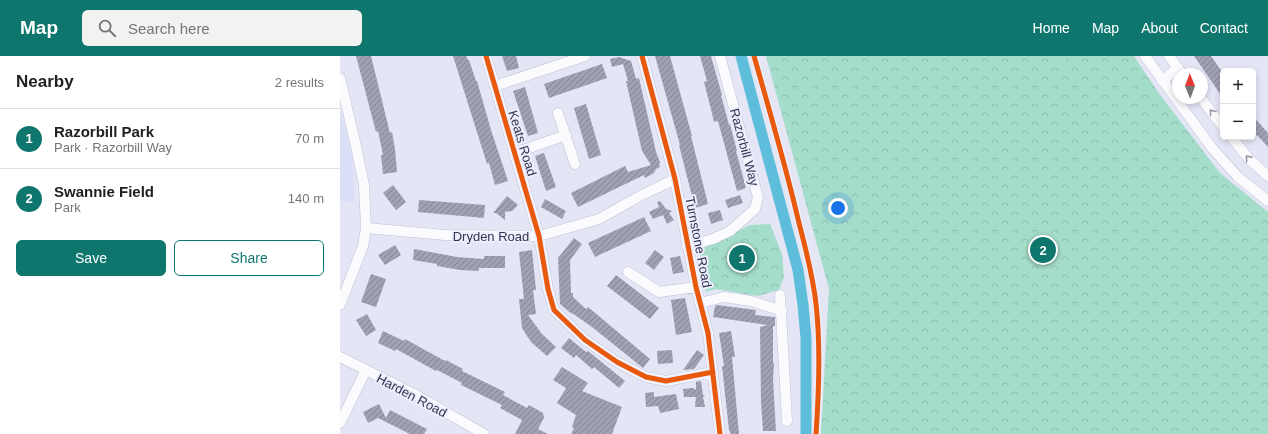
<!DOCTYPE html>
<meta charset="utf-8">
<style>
body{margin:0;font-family:Helvetica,sans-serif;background:#f2f2f2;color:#202124}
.controls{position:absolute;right:12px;top:12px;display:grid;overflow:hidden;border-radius:6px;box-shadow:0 2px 6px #0003}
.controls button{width:36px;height:36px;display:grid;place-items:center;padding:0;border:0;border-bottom:1px solid #e0e0e0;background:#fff;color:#202124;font:20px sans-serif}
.compass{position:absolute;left:832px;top:12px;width:36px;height:36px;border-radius:50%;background:#fff;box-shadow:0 2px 6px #0003;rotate:359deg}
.you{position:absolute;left:498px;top:152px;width:14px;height:14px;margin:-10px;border:3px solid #fff;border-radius:50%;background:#1a73e8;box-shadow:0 0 0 6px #1a73e833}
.badge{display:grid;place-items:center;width:26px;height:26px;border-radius:50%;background:#0f766e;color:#fff;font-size:13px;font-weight:700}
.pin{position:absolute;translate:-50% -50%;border:2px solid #fff;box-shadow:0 1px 4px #0006}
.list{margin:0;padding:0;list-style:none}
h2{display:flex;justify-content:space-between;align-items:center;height:52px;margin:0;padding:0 16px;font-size:17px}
h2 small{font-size:13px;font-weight:400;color:#757577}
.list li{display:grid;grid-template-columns:26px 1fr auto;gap:12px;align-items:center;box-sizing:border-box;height:60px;padding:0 16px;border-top:1px solid #e0e0e0}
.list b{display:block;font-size:15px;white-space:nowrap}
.list p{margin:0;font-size:13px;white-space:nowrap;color:#757577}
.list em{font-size:13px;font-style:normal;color:#757577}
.actions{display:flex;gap:8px;padding:12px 16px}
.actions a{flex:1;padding:9px 0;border:1px solid #0f766e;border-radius:6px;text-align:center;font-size:14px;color:#0f766e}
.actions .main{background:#0f766e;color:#fff}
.icon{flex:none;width:22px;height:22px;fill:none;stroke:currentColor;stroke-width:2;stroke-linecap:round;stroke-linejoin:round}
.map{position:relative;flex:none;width:928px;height:378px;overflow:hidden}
header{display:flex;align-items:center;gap:24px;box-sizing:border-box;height:56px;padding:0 20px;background:#0f766e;color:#fff}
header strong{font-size:19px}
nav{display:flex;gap:22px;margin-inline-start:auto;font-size:14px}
.search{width:280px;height:36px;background:#f2f2f2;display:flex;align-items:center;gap:10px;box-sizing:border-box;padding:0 14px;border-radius:6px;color:#757577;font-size:15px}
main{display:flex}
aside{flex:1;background:#fff}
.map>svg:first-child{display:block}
</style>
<header>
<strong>Map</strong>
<div class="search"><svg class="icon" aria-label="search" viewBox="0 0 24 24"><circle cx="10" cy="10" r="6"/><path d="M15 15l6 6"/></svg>Search here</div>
<nav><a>Home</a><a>Map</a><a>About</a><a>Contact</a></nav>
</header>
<main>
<aside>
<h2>Nearby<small>2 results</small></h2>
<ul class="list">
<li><span class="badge">1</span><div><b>Razorbill Park</b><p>Park · Razorbill Way</p></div><em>70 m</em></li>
<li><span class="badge">2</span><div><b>Swannie Field</b><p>Park</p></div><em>140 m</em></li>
</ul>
<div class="actions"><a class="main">Save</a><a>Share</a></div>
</aside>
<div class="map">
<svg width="928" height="378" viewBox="0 0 928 378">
<defs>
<pattern id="park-crowns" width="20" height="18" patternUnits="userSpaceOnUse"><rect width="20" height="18" fill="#a4ddc9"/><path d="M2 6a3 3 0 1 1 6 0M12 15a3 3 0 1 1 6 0" fill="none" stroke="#8ebeaf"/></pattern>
<pattern id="building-hatch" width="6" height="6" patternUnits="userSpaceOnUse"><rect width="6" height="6" fill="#a0a1b4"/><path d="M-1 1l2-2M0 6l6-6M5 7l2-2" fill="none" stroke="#838495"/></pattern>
</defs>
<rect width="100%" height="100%" fill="#e4e6f6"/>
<!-- built -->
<path fill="#dbdef7" d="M0,54l12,45 3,47 -15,-1z"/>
<!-- park -->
<path fill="url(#park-crowns)" d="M426,0h368l24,36 62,81 48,39v222h-447l8,-145z
M430,168l12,30 2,23 -5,13 -21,6 -43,-7 -9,3 -6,-42 50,-25z"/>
<!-- pitch -->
<path fill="#a4ddc9" d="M709,0h22l-15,10z"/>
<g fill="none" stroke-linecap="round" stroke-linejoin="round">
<!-- canal -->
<path stroke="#5ebdda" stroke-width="11" d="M401,0l57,214 5,35 3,33v96"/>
</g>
<!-- building -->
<path fill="url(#building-hatch)" d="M16,0h15l19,77 2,-1 3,17 2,23 -14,2 -2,-19h2l-5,-24 -2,1z
M113,0h13l2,4h1l7,21h1l14,49 17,51 -13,4 -6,-22 -2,1z
M162,0h14l3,12 -12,3z
M315,0h15l22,80h-1l17,68 -13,4 -16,-63h1z
M360,0h11l11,39h-1l8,30 1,-1 7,27h-1l10,37 -9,3 -19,-70 -4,1 -2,-9 -8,-31 3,-1z
M854,0h17l12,17v25z
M279,1l12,4 5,18 3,-1 17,74 4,10 -1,2 1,3 -4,2 -2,4 -9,5 -1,-3 -66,32 -7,-14 54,-27 3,6 23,-7 -9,-14 -16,-70h2l-5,-17 -11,3 -2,-8z
M262,8l5,14 -58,20 -5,-14z
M185,31l13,46 -10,3 -15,-45z
M246,48l15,51 -12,4 -15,-51z
M913,60l15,17v14l-11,-12 -4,3z
M204,97l12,34 -10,4 -11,-35z
M53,129l13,17 -10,8 -13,-17z
M400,139l3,8 -15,5 -3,-8z
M167,140l11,9 -6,6 -7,1v8l-9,-7h-3z
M205,143l21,12 -4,8 -21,-12z
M79,144l66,5 -1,13 -66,-6z
M320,145l6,8 6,2 -3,2 5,7 -7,4 -4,-9 -10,4 -4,-7 10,-5 -2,-5z
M380,154l3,10 -12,4 -3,-11z
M304,161l7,14 -56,26 -7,-14z
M234,182l8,6 -12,16 1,33h2v4l13,12 2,-2 12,10 50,42 -7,9 -51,-41 -20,-14v1l-12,-10 -2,-46z
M55,189l6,10 -16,10 -7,-10z
M74,193l43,8 27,2v-3h21v12h-26v3l-19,-1 -23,-4v-2l-24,-4z
M192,194l4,40h-3l3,24 -8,1 14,19 14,13 -9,9 -16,-14 -9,-14 -3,-29h5l-5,-47z
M315,194l9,7 -10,13 -9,-7z
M340,200l4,16 -11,2 -3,-16z
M31,218l15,5 -10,28 -15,-5z
M276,219l43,33 -9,11 -43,-33z
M345,242l7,34 -16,3 -5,-35z
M377,249l39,5 -1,5 20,2v9h-2v37h1l-1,16 3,52h-13l-2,-29 -1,-75 8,-2 -55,-8 2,-11z
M27,258l9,16 -10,6 -10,-16z
M43,275l21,10 1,-2 40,22 1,-1 17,9 -1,2 43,21 -2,3 24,13 2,-3 14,8 1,5 -6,11 10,5h-33l7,-14 -22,-12 2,-3 -41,-20 1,-2 -25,-13 -1,1 -40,-22 -1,2 -17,-8z
M391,275l4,26h-3l7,77h-8l-2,-4 -7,-64h2l-5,-33z
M229,282l17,14 2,-1 37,30 -6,7 -25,-21 -2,2 -16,-14 -2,3 -13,-10z
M332,294l1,13 -15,1 -1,-13z
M357,294l7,5 -10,14 -11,1z
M222,311l26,16 -6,8 40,16 -10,27h-41l3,-6 -2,-1 4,-12 -19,-12 9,-15 -13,-8z
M361,325l2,14 2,1 -2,1 2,10h-10l1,-10h-12l-1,-8 10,-1 3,2v-8z
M314,336v5l22,-3 3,15 -19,4 -2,-7 -12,1 -1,-14z
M39,348l7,14 4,-8 37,19 -3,5h-14l-32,-16 -10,5 -5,-11z"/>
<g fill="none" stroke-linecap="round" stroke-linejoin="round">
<!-- minor casing -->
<g stroke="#bfc1d6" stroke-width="11">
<path id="minor" d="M146,0l53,180 9,53 6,21 31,30 32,22 29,15 20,4 47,-9
M302,0l33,123 21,108 12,46 12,101
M805,0l67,92 26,29 30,24
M829,0l13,18
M0,22l16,68 8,39 2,43 -3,18 -23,59
M822,25l16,-13
M155,30l90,-30
M861,42l22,29
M218,57l17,51
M891,81l19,23 18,16
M175,97l51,-18
M26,172l79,7 94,1 60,-17 41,-23 35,-17
M347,190l26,-7 17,-8 25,-22 3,-12 -38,-141
M288,216l31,20 37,-5
M440,239l7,126
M360,247l24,-6 27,4 31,10
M0,301l76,38 68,39
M0,367l26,-53"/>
</g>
<!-- minor -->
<use href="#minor" stroke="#fbfbfe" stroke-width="10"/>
<!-- cycleway casing -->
<g stroke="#edeefd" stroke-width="8">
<path id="cycleway" d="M146,0l53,180 9,53 6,21 31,30 32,22 29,15 20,4 47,-9
M302,0l33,123 21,108 12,46 12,101
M414,0c16,56 32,111 45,167 7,27 14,53 17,81 5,43 3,87 0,130"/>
</g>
<!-- cycleway -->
<use href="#cycleway" stroke="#e8590c" stroke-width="5"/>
</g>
<!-- one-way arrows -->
<defs><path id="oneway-chevron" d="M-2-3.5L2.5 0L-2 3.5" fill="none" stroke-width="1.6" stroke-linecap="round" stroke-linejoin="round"/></defs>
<g stroke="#9898a8">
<use href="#oneway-chevron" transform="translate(872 56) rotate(-128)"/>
<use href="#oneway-chevron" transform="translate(908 102) rotate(-132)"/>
</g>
<g text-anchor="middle" stroke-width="4" stroke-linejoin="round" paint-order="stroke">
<!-- street labels -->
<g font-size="13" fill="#343652" stroke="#edeefd">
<text transform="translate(183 87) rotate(73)" y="5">Keats Road</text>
<text transform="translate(405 91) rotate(75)" y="5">Razorbill Way</text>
<text x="151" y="185">Dryden Road</text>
<text transform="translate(359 186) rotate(79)" y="5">Turnstone Road</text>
<text transform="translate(72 339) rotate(28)" y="5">Harden Road</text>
</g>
</g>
</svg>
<div class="controls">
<button>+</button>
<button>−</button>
</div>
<svg class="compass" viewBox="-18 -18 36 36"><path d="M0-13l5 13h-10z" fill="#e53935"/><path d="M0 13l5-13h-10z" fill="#757577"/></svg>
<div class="you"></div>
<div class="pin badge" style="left:402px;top:202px">1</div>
<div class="pin badge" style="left:703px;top:194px">2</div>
</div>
</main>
